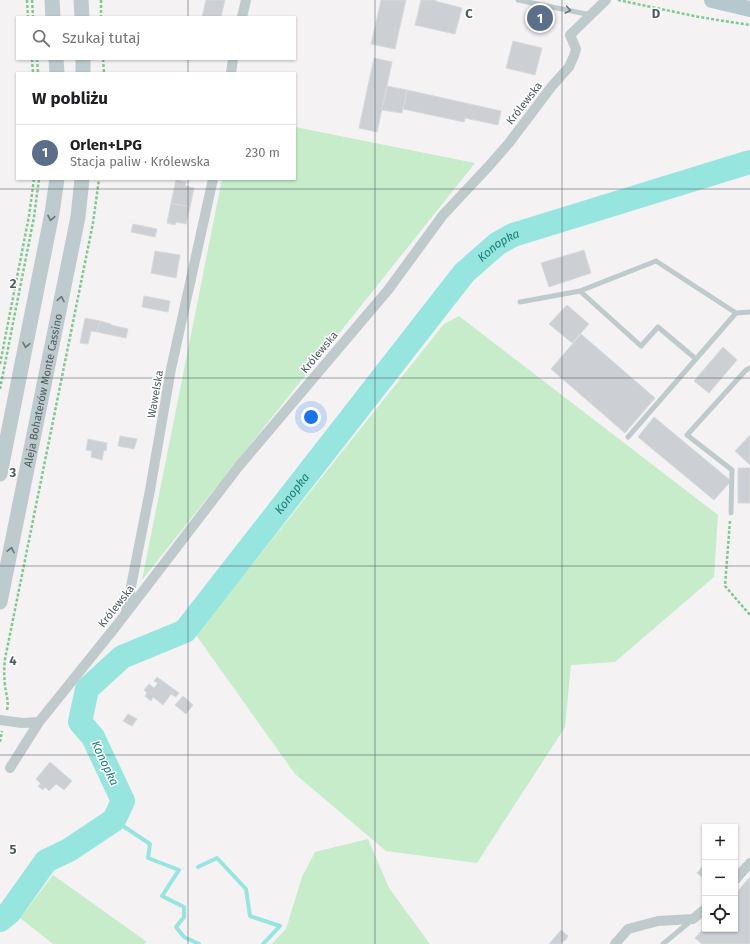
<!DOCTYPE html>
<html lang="pl">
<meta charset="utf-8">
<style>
body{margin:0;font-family:"Fira Sans",sans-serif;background:#f6f6f6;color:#202124}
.controls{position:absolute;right:12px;bottom:12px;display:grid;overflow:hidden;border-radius:0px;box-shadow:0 1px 3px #0004}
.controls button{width:36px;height:36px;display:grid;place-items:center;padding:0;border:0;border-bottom:1px solid #e0e0e0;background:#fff;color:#202124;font:20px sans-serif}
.you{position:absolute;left:311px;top:417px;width:14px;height:14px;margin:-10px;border:3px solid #fff;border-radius:50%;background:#1a73e8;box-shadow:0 0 0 6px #1a73e833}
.badge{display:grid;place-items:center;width:26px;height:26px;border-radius:50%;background:#1a73e8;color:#fff;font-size:13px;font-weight:700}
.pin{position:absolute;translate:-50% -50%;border:2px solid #fff;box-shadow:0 1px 4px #0006}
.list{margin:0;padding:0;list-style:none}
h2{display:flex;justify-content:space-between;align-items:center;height:52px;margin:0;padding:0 16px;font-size:17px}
h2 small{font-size:13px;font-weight:400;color:#757577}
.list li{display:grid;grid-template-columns:26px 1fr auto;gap:12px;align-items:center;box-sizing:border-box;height:56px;padding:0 16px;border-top:1px solid #e0e0e0}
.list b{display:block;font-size:15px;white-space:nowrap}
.list p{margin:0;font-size:13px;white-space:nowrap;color:#757577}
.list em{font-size:13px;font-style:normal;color:#757577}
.icon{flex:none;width:22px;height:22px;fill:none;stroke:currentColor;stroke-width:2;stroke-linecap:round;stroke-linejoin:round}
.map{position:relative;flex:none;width:750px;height:944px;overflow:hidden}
.search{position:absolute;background:#fff;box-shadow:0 1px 3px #0004;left:16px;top:16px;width:280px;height:44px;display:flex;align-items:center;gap:10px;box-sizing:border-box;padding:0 14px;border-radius:0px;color:#757577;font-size:15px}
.panel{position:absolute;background:#fff;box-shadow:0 1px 3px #0004;left:16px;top:72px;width:280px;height:108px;border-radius:0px}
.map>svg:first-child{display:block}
</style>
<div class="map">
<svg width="750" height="944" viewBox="0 0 750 944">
<rect width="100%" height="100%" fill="#f4f2f3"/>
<!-- green -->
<path fill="#c6ecca" d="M295,127l180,36 -333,417 80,-401h73z
M459,316l259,199 -4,62 -99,85 -44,3 -6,62 -88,136 -91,-12 -91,-77 -99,-139 248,-311z
M368,839l21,49 41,56h-158l14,-15 16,-52 13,-25z
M53,875l94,67 -3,2h-91l-33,-26z"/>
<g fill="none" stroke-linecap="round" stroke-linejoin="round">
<!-- stream -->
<path stroke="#97e5df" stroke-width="4" d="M114,820l36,24 -2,14 31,12 -17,26 22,11v10l-8,10 8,10 15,7
M198,867l19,-9 29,31 4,27 30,10 -17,18"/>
<!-- river -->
<path stroke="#97e5df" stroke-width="24" id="s1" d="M0,920l9,-7 37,-52 23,-11 45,-30 9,-19 -30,-64 -13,-15 7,-33 35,-32 63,-26 279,-358 33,-29 16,-9 237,-73"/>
</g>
<!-- building -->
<path fill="#ccd0d4" stroke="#d7dadc" d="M206,0h19l-4,17h-19z
M381,0h25l-11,49 -24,-5z
M421,0h15l-1,1 27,7 -7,26 -40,-9z
M513,41l29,7 -7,27 -29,-7z
M374,58l18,4 -15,70 -18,-4z
M387,86l20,4 -5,23 -20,-3z
M407,90l94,21 -3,14 -33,-7 -1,4 -61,-13z
M176,180l10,2 -1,4 9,2 -4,19 -19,-4z
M171,203l19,4 -4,17 -10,-2 -1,3 -8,-2z
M133,224l24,5 -2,8 -24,-5z
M584,250l7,23 -42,14 -8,-24z
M155,251l25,4 -4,23 -25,-5z
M144,296l26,5 -2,11 -26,-5z
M567,305l22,19 -17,19 -23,-19z
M85,318l15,3 -3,11 -6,-1 -3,13 -8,-1z
M100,321l11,3v1l17,4 -2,9 -29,-6z
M581,334l74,64 -30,35 -74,-64z
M723,347l14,13 -28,33 -15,-12z
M654,417l77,64 -17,19 -76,-63z
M750,435v30l-15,-14z
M120,436l17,3 -3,10 -16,-3z
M88,439l19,4 -1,8 -2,-1 -2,10 -11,-3 1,-6 -6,-1z
M738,468h12v35h-12z
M157,677l22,16 -3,4 -5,-3 -8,11 -10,-8 -2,4 -6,-5 2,-3 -3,-3 5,-6 5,4 4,-5 -4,-2z
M183,696l10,9 -7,9 -11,-9z
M128,714l9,5 -5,7 -9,-5z
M50,762l22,19 -8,9 -8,-6 -7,7 -4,-4 -2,3 -5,-4 3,-2 -5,-5z
M705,863v17l-8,-7z
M750,877v67h-48l-7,-6 10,-11v2h30v-35z
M561,930l7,6 -3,5 -1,-1 -3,4h-12z"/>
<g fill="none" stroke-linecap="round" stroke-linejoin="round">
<!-- path -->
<path stroke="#80c891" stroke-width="2.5" stroke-dasharray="3 2" stroke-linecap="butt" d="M27,0l1,17
M32,0l1,17
M101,0v17
M618,0l81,17 51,8
M32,59l1,14
M37,59l1,14
M103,59l1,14
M0,364l29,-148 5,-37
M0,389l34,-172 5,-38
M730,521l-5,65 25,29
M7,710c2,-10 -1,-15 -2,-25 -1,-9 -1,-17 0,-26l88,-436 6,-44
M0,742l2,-11"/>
<!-- service -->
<path stroke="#bfcacd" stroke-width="5" d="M518,0l73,15
M580,291l76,-30 80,52
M520,302l60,-11 61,55 17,-19 38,32
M628,437l108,-124 14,-1
M731,513l1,-43 -45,-35 59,-65 4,-2
M663,944l29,-24"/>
<!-- minor -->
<path stroke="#bfcacd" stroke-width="10" d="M242,17l4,-17
M231,73l2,-14
M126,612l24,-122 21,-121 42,-190
M0,720l22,3 17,-1
M10,768l29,-46 78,-97 122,-159 149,-176 55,-75 45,-48 21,-24 43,-57 17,-19 5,-11 2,-7 -6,-14 36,-35
M735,880l15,-17
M615,944l13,-15 30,-8 35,-2 12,-10"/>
<!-- secondary -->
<g stroke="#bdcace" stroke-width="15">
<path d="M52,0l1,17"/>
<path d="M81,0l1,17"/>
<path d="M56,59l1,14"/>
<path d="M83,59v14"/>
<path d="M0,474l52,-261 5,-34"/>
<path id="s2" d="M0,602l78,-385 4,-38"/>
</g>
<!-- primary -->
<path stroke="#b5c8cd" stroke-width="16" d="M712,0l38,9"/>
</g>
<!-- one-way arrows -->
<defs><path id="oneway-chevron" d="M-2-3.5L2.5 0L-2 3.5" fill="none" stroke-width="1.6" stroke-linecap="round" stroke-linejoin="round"/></defs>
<g stroke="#68767a">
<use href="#oneway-chevron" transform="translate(568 10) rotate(11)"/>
<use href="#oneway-chevron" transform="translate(51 218) rotate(101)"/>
<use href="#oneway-chevron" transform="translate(61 299) rotate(-79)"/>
<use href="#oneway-chevron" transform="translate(26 345) rotate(101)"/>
<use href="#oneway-chevron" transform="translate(11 550) rotate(-78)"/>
</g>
<!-- grid -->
<path fill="none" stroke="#4b5a5e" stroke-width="1" stroke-opacity="0.55" d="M188,0v17M375,0v944M562,0v944M188,59v14M188,179v765M0,189h750M0,378h750M0,566h750M0,755h750"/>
<g text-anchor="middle" stroke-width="3" stroke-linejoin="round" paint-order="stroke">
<!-- street labels -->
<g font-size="11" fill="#4b5a5e" stroke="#fff">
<text transform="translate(524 103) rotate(-52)" y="4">Królewska</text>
<text transform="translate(319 352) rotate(-50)" y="4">Królewska</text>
<text dy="4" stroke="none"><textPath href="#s2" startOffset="216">Aleja Bohaterów Monte Cassino</textPath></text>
<text transform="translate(155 394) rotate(-80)" y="4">Wawelska</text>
<text transform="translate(116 606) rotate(-52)" y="4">Królewska</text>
</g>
<!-- water labels -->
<g font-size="12" font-style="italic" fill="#187e77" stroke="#fff">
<text dy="4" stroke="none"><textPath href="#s1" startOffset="914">Konopka</textPath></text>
<text dy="4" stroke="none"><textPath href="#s1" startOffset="590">Konopka</textPath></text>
<text transform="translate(105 763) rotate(65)" y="4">Konopka</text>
</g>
</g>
<g font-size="13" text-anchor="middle" font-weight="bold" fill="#4b5a5e" stroke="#fff" stroke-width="3" stroke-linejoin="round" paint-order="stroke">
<text x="469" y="18">C</text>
<text x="656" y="18">D</text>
<text x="13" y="288">2</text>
<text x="13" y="477">3</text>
<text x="13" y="665">4</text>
<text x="13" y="854">5</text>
</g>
</svg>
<div class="controls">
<button>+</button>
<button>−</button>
<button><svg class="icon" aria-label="locate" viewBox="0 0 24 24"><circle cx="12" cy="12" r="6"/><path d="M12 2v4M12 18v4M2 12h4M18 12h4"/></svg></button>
</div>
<div class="you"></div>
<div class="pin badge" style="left:540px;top:18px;background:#5c6f8a">1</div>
<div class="search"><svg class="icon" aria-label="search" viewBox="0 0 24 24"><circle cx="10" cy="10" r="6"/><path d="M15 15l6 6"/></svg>Szukaj tutaj</div>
<section class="panel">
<h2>W pobliżu<small></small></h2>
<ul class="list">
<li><span class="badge" style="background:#5c6f8a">1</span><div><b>Orlen+LPG</b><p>Stacja paliw · Królewska</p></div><em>230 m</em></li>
</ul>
</section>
</div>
